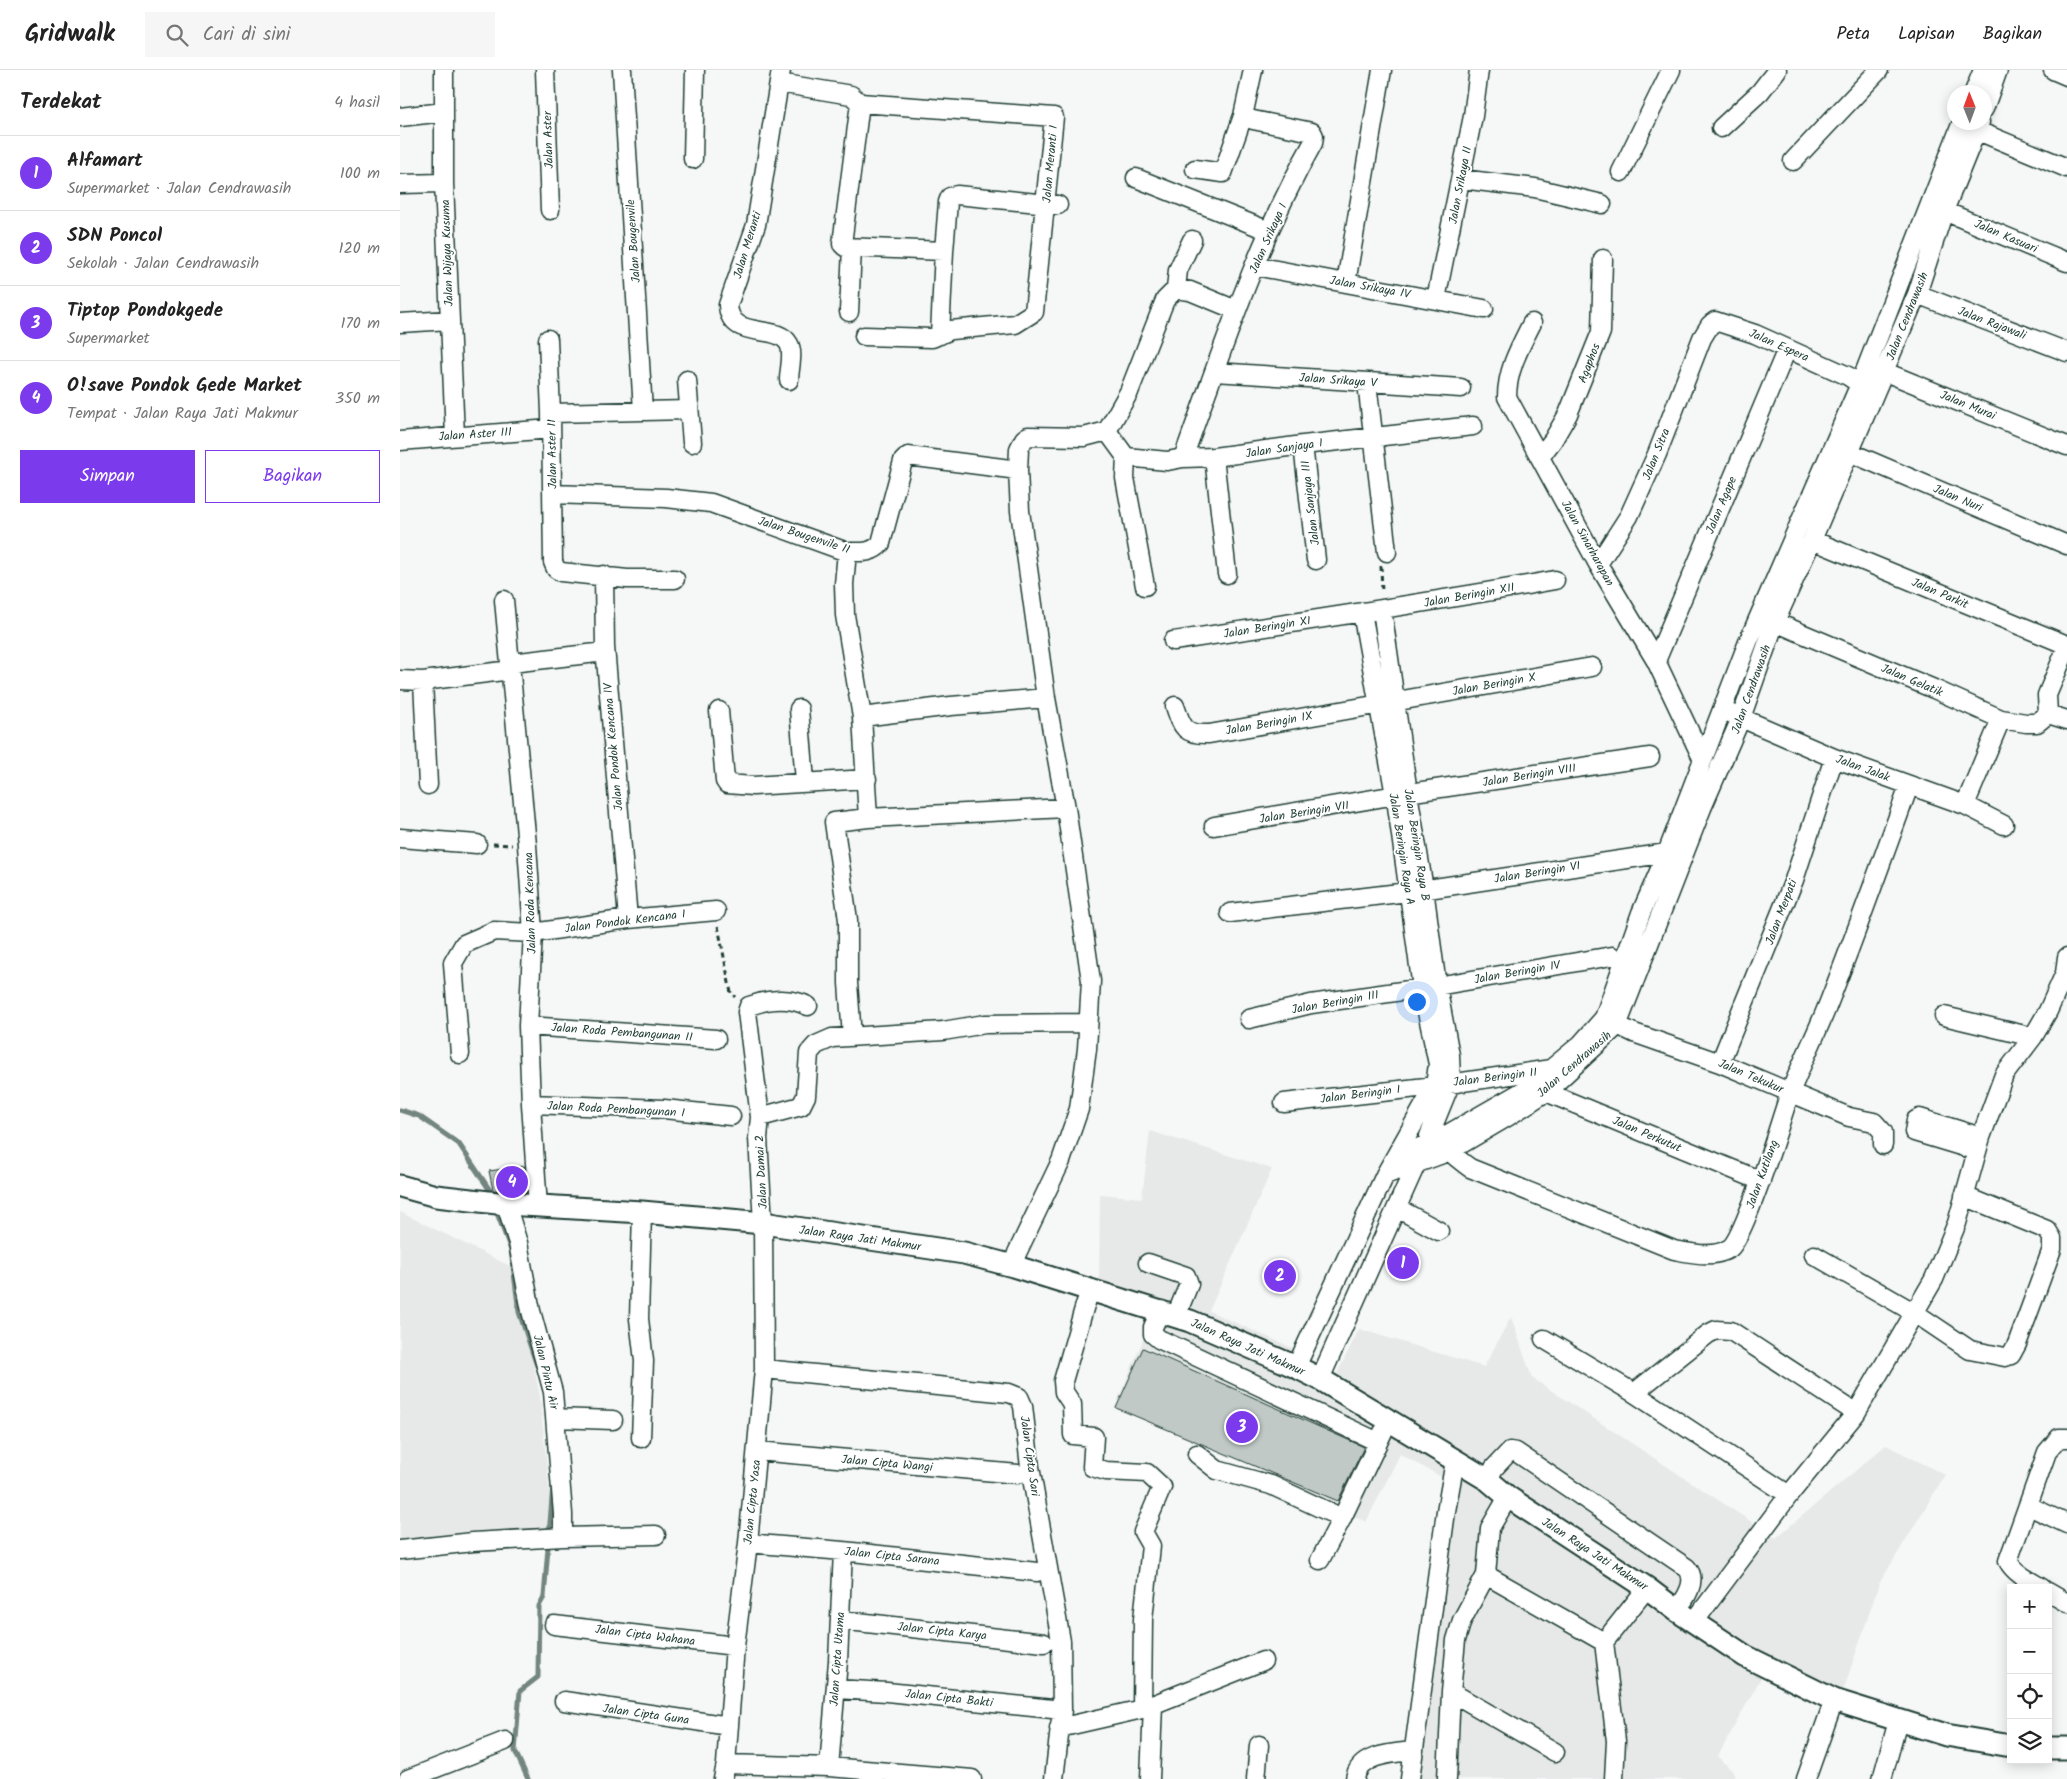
<!DOCTYPE html>
<html lang="id">
<meta charset="utf-8">
<style>
body{margin:0;font-family:Kalam,sans-serif;background:#f6f6f6;color:#222}
.controls{position:absolute;right:15px;bottom:15px;display:grid;overflow:hidden;border-radius:0px;box-shadow:0 2px 12px #0003}
.controls button{width:45px;height:45px;display:grid;place-items:center;padding:0;border:0;border-bottom:1px solid #e0e0e0;background:#fff;color:#222;font:25px sans-serif}
.compass{position:absolute;left:1547px;top:15px;width:45px;height:45px;border-radius:50%;background:#fff;box-shadow:0 2px 12px #0003;rotate:359deg}
.you{position:absolute;left:1016px;top:931px;width:18px;height:18px;margin:-12px;border:4px solid #fff;border-radius:50%;background:#1a73e8;box-shadow:0 0 0 8px #1a73e833}
.badge{display:grid;place-items:center;width:32px;height:32px;border-radius:50%;background:#7c3aed;color:#fff;font-size:16px;font-weight:700}
.pin{position:absolute;translate:-50% -50%;border:2px solid #fff;box-shadow:0 1px 5px #0006}
.list{margin:0;padding:0;list-style:none}
h2{display:flex;justify-content:space-between;align-items:center;height:65px;margin:0;padding:0 20px;font-size:21px}
h2 small{font-size:16px;font-weight:400;color:#767676}
.list li{display:grid;grid-template-columns:32px 1fr auto;gap:15px;align-items:center;box-sizing:border-box;height:75px;padding:0 20px;border-top:1px solid #e0e0e0}
.list b{display:block;font-size:19px;white-space:nowrap}
.list p{margin:0;font-size:16px;white-space:nowrap;color:#767676}
.list em{font-size:16px;font-style:normal;color:#767676}
.actions{display:flex;gap:10px;padding:15px 20px}
.actions a{flex:1;padding:11px 0;border:1px solid #7c3aed;border-radius:0px;text-align:center;font-size:18px;color:#7c3aed}
.actions .main{background:#7c3aed;color:#fff}
.icon{flex:none;width:28px;height:28px;fill:none;stroke:currentColor;stroke-width:2;stroke-linecap:round;stroke-linejoin:round}
.map{position:relative;flex:none;width:1667px;height:1709px;overflow:hidden}
header{display:flex;align-items:center;gap:30px;box-sizing:border-box;height:70px;padding:0 25px;background:#fff;border-bottom:1px solid #e0e0e0}
header strong{font-size:24px}
nav{display:flex;gap:28px;margin-inline-start:auto;font-size:18px}
.search{width:350px;height:45px;background:#f6f6f6;display:flex;align-items:center;gap:12px;box-sizing:border-box;padding:0 18px;border-radius:0px;color:#767676;font-size:19px}
main{display:flex}
aside{flex:1;background:#fff}
.map>svg:first-child{display:block}
</style>
<header>
<strong>Gridwalk</strong>
<div class="search"><svg class="icon" aria-label="search" viewBox="0 0 24 24"><circle cx="10" cy="10" r="6"/><path d="M15 15l6 6"/></svg>Cari di sini</div>
<nav><a>Peta</a><a>Lapisan</a><a>Bagikan</a></nav>
</header>
<main>
<aside>
<h2>Terdekat<small>4 hasil</small></h2>
<ul class="list">
<li><span class="badge">1</span><div><b>Alfamart</b><p>Supermarket · Jalan Cendrawasih</p></div><em>100 m</em></li>
<li><span class="badge">2</span><div><b>SDN Poncol</b><p>Sekolah · Jalan Cendrawasih</p></div><em>120 m</em></li>
<li><span class="badge">3</span><div><b>Tiptop Pondokgede</b><p>Supermarket</p></div><em>170 m</em></li>
<li><span class="badge">4</span><div><b>O!save Pondok Gede Market</b><p>Tempat · Jalan Raya Jati Makmur</p></div><em>350 m</em></li>
</ul>
<div class="actions"><a class="main">Simpan</a><a>Bagikan</a></div>
</aside>
<div class="map">
<svg width="1667" height="1709" viewBox="0 0 1667 1709">
<rect width="100%" height="100%" fill="#f6f7f7"/>
<filter id="ink" filterUnits="userSpaceOnUse"><feTurbulence type="fractalNoise" baseFrequency=".02" numOctaves="2"/><feDisplacementMap in="SourceGraphic" scale="10" xChannelSelector="R" yChannelSelector="G"/><feConvolveMatrix kernelMatrix="1 2 1 2 8 2 1 2 1" color-interpolation-filters="sRGB"/></filter>
<g filter="url(#ink)">
<!-- built -->
<path fill="#e6e9e8" d="M750,1061l122,38 -63,142 86,38 42,25 22,-45 125,38 27,-50 21,61 244,160 110,-93 59,30 -66,109 -42,125 -73,-37 -46,84 16,17v6h-314l34,-295 -54,-30 -34,68 -248,-122 37,-89 -56,-23 1,-94 42,4z
M0,1142l114,56 26,129 14,141 -154,9z"/>
<g fill="none" stroke-linecap="round" stroke-linejoin="round">
<!-- stream -->
<path stroke="#72857f" stroke-width="5" d="M0,1040l19,6 40,28 32,48
M97,1143l14,37 8,62 18,54
M128,1709l-13,-28 5,-60 18,-14 1,-71 5,-9 9,-111"/>
</g>
<!-- building -->
<path fill="#c0c9c6" stroke="#1f3d34" d="M125,1096l1,27 -33,-3 -4,-19z
M743,1278l221,99 -26,54 -222,-93z"/>
<g fill="none" stroke-linecap="round" stroke-linejoin="round">
<!-- minor casing -->
<g stroke="#1f3d34" stroke-width="21">
<path id="minor" d="M44,0v113l11,253
M145,0l5,140
M222,0l21,341
M381,0l-25,155 -28,80c2,37 49,17 61,39 5,9 0,26 0,36
M1653,0l14,6
M379,13l72,12 9,8 194,14 -20,195 -19,12 -64,6 -19,8 -68,-2
M1574,22l9,-22
M460,33l-18,141 3,3 99,4
M1584,39l14,-39
M0,47l44,-5
M1566,56l101,42
M1321,58l39,-36 17,-22
M293,89l2,-89
M1393,91l86,-91
M795,99l28,4 20,-57
M1221,102l50,-102
M736,108l133,53
M1061,109l74,9 67,16
M0,114l44,-1
M1544,141l123,51
M855,196l229,43
M946,213l36,-213
M776,219l2,-19 14,-30
M1517,224l150,58
M1036,229l37,-183 6,-46
M449,242l3,-64
M0,253l50,-3
M1132,253c-12,24 -25,47 -25,74l91,167 58,97 47,99
M540,265l4,-84 4,-49 2,-5 7,-2 101,10
M148,269l3,74 2,149 3,7 5,3 66,7h48
M1473,297l194,79
M815,302l246,16
M287,310l5,63
M967,313l20,169
M151,343l138,-3
M707,361l19,26 41,4 16,-3 31,-1 89,-12 170,-19
M0,371l151,-12
M903,375l13,115
M1449,382l218,93
M726,387l-1,21 20,108
M814,387l13,117
M1140,387l13,-17 15,-26 33,-82 2,-73
M783,388c39,-107 74,-216 130,-315l1,-7 -2,-4 -59,-12 -10,-4 10,-46
M153,424l113,4 45,5 136,49c13,0 25,2 34,-9l22,-82 5,-5 110,14
M1412,470l255,105
M447,482l-3,32 1,31 17,102 6,101
M1198,494l31,-48 28,-62 45,-116 8,-13 5,-4 40,13 93,42 12,8
M204,505l1,72 23,272
M104,530l23,245 6,88 -5,93 3,78 7,103
M982,539l26,184 16,96 13,97 13,69 1,27 -22,54
M1375,552l159,67 67,30 25,4h11l11,-9
M773,571c127,-19 255,-38 382,-61
M1256,591l131,-312
M111,593l94,-11
M0,610l23,1 88,-11
M23,611l5,104
M775,636c7,21 9,29 34,28l383,-67
M399,639l6,72
M319,641l6,70 2,3 26,2 114,-7
M1332,644l102,44 131,47 39,20
M1648,644l-1,-19 20,-48
M1648,644l19,6
M462,647l89,-11 95,-8
M1565,735l36,-86
M814,756l194,-33 242,-36
M0,768l77,6
M830,843l178,-21 259,-39
M1544,946l89,21
M849,949l62,-15 126,-18 175,-30
M1207,950l27,13 86,30 129,54 25,5 9,10v13
M128,956l188,13
M452,967l-4,-54v-63l-14,-98 34,-4 198,-10
M60,984l-7,-91 11,-19 30,-13 39,2 95,-14 88,-8
M1320,993l74,-183 40,-122
M1139,1013l7,9 215,89
M884,1033l151,-17 116,-17
M131,1034l133,5 67,7
M360,1047l-13,-105 2,-6c19,-7 41,-9 59,0
M1033,1055c8,21 19,30 37,43l204,82c17,3 40,9 56,-2 11,-9 34,-77 40,-94 7,-20 13,-41 20,-61 12,-31 27,-60 39,-91 28,-71 54,-144 80,-216
M1577,1081l-63,-19 2,-12 4,-2 61,19
M995,1088l44,-19 89,-51 53,-44 23,-26 37,-105 26,-60 81,-211 112,-258 102,-262
M985,1105l63,-23 61,-36 37,-24 71,-66 85,-218 39,-90 34,-96 37,-82 105,-246 27,-83 36,-89
M997,1138l42,23
M1414,1185l101,58 55,37 35,7 6,-2 6,-11 35,-95v-11l-5,-8 -83,-34
M748,1193l38,13 3,8 -13,32
M613,1196l4,-13 44,-92 18,-52 8,-60 4,-68 -25,-173 -20,-110 -26,-187 -2,-41 1,-21 5,-10 4,-3 56,1 23,-6 22,-39 36,-92 11,-11 14,2 46,19
M691,1219l-6,16 -22,76 1,11 8,12 1,31 21,2 -2,30 14,4 41,2 15,14 -19,45 8,14 -8,73 -1,90
M761,1240l-8,17v7l6,5 219,103
M1144,1269l90,54 155,102
M896,1297l89,-192 50,-89 3,-22 -16,-76 -25,-182 -35,-194
M364,1299l245,24 10,4 4,9 7,61 31,174 1,69 -8,69
M920,1309l98,-219
M1234,1323l74,-59 8,-4 15,1 125,82
M156,1348l57,2
M241,1368l3,-77 -5,-42 3,-107
M357,1381l261,23
M797,1384l20,16 54,15 71,33
M1088,1410l6,-12 16,-17 6,1 171,116c11,12 -1,31 -11,42
M1629,1436l38,18
M163,1467l93,-2
M348,1473l95,8 194,21
M0,1480l73,-8 90,-5v-23l-10,-122 -22,-81 -13,-68 -12,-39
M920,1490l22,-42 41,-86
M1086,1505l118,67
M1642,1518c-12,-7 -27,-14 -34,-27l39,-109 12,-14h8
M1648,1522l19,11
M440,1550l204,23
M1294,1552l95,-127 67,-82 78,-134 23,-56 24,-86 23,-62 29,-38 15,-26 17,-38 2,-16
M154,1555l181,21
M436,1619l51,3 175,18
M1051,1622l104,60
M164,1631l165,25
M659,1658l83,-19 121,-48
M326,1694l103,3 143,12
M429,1697l9,-106 5,-110
M8,1709l97,-38
M323,1709l3,-15 9,-118 13,-103 16,-174 -1,-146 -5,-85 2,-21 41,-11 5,-10 3,-43 7,-8 16,-7 111,-7 42,-7 103,-1
M750,1709l3,-74
M856,1709l3,-34
M955,1709c3,-25 39,-26 59,-28
M1010,1709l36,-268 9,-50
M1047,1709l4,-87 5,-52 6,-20 24,-45 4,-47 18,-31
M1214,1709l2,-38 -12,-99 43,-54
M1406,1709l28,-79
M1482,1709l16,-58"/>
</g>
<!-- major casing -->
<g stroke="#1f3d34" stroke-width="25">
<path id="major" d="M0,1116l36,10 70,8 136,8 121,11 201,30 49,13 177,55 106,46 24,12 168,101 20,17 139,91 29,22 69,46 89,44 112,35 65,11
M1648,1678h19"/>
</g>
<!-- path -->
<path stroke="#1f3d34" stroke-width="3" stroke-dasharray="5 4" stroke-linecap="butt" d="M981,496l1,27
M93,774l19,1
M318,856l13,67 4,4"/>
<!-- minor -->
<use href="#minor" stroke="#fff" stroke-width="18"/>
<!-- major -->
<use href="#major" stroke="#fff" stroke-width="21"/>
</g>
</g>
<g text-anchor="middle" stroke-width="4" stroke-linejoin="round" paint-order="stroke">
<!-- street labels -->
<g font-size="12" fill="#1f3d34" stroke="#fff">
<text transform="translate(148 70) rotate(-92)" y="4">Jalan Aster</text>
<text transform="translate(650 94) rotate(-85)" y="4">Jalan Meranti I</text>
<text transform="translate(1060 115) rotate(-79)" y="4">Jalan Srikaya II</text>
<text transform="translate(1606 166) rotate(23)" y="4">Jalan Kasuari</text>
<text transform="translate(868 168) rotate(-66)" y="4">Jalan Srikaya I</text>
<text transform="translate(233 171) rotate(-94)" y="4">Jalan Bougenvile</text>
<text transform="translate(347 175) rotate(-73)" y="4">Jalan Meranti</text>
<text transform="translate(47 183) rotate(-92)" y="4">Jalan Wijaya Kusuma</text>
<text transform="translate(970 217) rotate(10)" y="4">Jalan Srikaya IV</text>
<text transform="translate(1507 246) rotate(-68)" y="4">Jalan Cendrawasih</text>
<text transform="translate(1592 253) rotate(21)" y="4">Jalan Rajawali</text>
<text transform="translate(1379 275) rotate(24)" y="4">Jalan Espera</text>
<text transform="translate(1189 293) rotate(-69)" y="4">Agaphos</text>
<text transform="translate(938 310) rotate(4)" y="4">Jalan Srikaya V</text>
<text transform="translate(1568 335) rotate(22)" y="4">Jalan Murai</text>
<text transform="translate(75 364) rotate(-4)" y="4">Jalan Aster III</text>
<text transform="translate(884 378) rotate(-8)" y="4">Jalan Sanjaya I</text>
<text transform="translate(152 384) rotate(-91)" y="4">Jalan Aster II</text>
<text transform="translate(1256 384) rotate(-68)" y="4">Jalan Sitra</text>
<text transform="translate(1558 428) rotate(23)" y="4">Jalan Nuri</text>
<text transform="translate(910 433) rotate(-97)" y="4">Jalan Sanjaya III</text>
<text transform="translate(1321 435) rotate(-67)" y="4">Jalan Agape</text>
<text transform="translate(404 465) rotate(18)" y="4">Jalan Bougenvile II</text>
<text transform="translate(1188 473) rotate(61)" y="4">Jalan Sinarharapan</text>
<text transform="translate(1540 523) rotate(23)" y="4">Jalan Parkit</text>
<text transform="translate(1069 525) rotate(-10)" y="4">Jalan Beringin XII</text>
<text transform="translate(867 557) rotate(-9)" y="4">Jalan Beringin XI</text>
<text transform="translate(1512 610) rotate(23)" y="4">Jalan Gelatik</text>
<text transform="translate(1094 614) rotate(-10)" y="4">Jalan Beringin X</text>
<text transform="translate(1351 619) rotate(-70)" y="4">Jalan Cendrawasih</text>
<text transform="translate(869 653) rotate(-10)" y="4">Jalan Beringin IX</text>
<text transform="translate(213 677) rotate(-95)" y="4">Jalan Pondok Kencana IV</text>
<text transform="translate(1463 698) rotate(20)" y="4">Jalan Jalak</text>
<text transform="translate(1129 705) rotate(-9)" y="4">Jalan Beringin VIII</text>
<text transform="translate(904 742) rotate(-9)" y="4">Jalan Beringin VII</text>
<text transform="translate(1017 775) rotate(81)" y="4">Jalan Beringin Raya B</text>
<text transform="translate(1002 779) rotate(81)" y="4">Jalan Beringin Raya A</text>
<text transform="translate(1137 802) rotate(-9)" y="4">Jalan Beringin VI</text>
<text transform="translate(130 833) rotate(-92)" y="4">Jalan Roda Kencana</text>
<text transform="translate(1381 842) rotate(-69)" y="4">Jalan Merpati</text>
<text transform="translate(225 851) rotate(-7)" y="4">Jalan Pondok Kencana I</text>
<text transform="translate(1117 902) rotate(-10)" y="4">Jalan Beringin IV</text>
<text transform="translate(935 932) rotate(-10)" y="4">Jalan Beringin III</text>
<text transform="translate(222 962) rotate(4)" y="4">Jalan Roda Pembangunan II</text>
<text transform="translate(1174 994) rotate(-41)" y="4">Jalan Cendrawasih</text>
<text transform="translate(1351 1006) rotate(23)" y="4">Jalan Tekukur</text>
<text transform="translate(1095 1007) rotate(-7)" y="4">Jalan Beringin II</text>
<text transform="translate(960 1024) rotate(-7)" y="4">Jalan Beringin I</text>
<text transform="translate(216 1039) rotate(3)" y="4">Jalan Roda Pembangunan I</text>
<text transform="translate(1247 1064) rotate(23)" y="4">Jalan Perkutut</text>
<text transform="translate(361 1102) rotate(-93)" y="4">Jalan Damai 2</text>
<text transform="translate(1362 1104) rotate(-70)" y="4">Jalan Kutilang</text>
<text transform="translate(460 1168) rotate(8)" y="4">Jalan Raya Jati Makmur</text>
<text transform="translate(848 1277) rotate(24)" y="4">Jalan Raya Jati Makmur</text>
<text transform="translate(146 1302) rotate(77)" y="4">Jalan Pintu Air</text>
<text transform="translate(630 1386) rotate(82)" y="4">Jalan Cipta Sari</text>
<text transform="translate(487 1393) rotate(5)" y="4">Jalan Cipta Wangi</text>
<text transform="translate(352 1432) rotate(-84)" y="4">Jalan Cipta Yasa</text>
<text transform="translate(1195 1484) rotate(33)" y="4">Jalan Raya Jati Makmur</text>
<text transform="translate(492 1486) rotate(6)" y="4">Jalan Cipta Sarana</text>
<text transform="translate(542 1561) rotate(6)" y="4">Jalan Cipta Karya</text>
<text transform="translate(245 1565) rotate(7)" y="4">Jalan Cipta Wahana</text>
<text transform="translate(437 1589) rotate(-86)" y="4">Jalan Cipta Utama</text>
<text transform="translate(549 1628) rotate(6)" y="4">Jalan Cipta Bakti</text>
<text transform="translate(246 1644) rotate(8)" y="4">Jalan Cipta Guna</text>
</g>
</g>
</svg>
<div class="controls">
<button>+</button>
<button>−</button>
<button><svg class="icon" aria-label="locate" viewBox="0 0 24 24"><circle cx="12" cy="12" r="6"/><path d="M12 2v4M12 18v4M2 12h4M18 12h4"/></svg></button>
<button><svg class="icon" aria-label="layers" viewBox="0 0 24 24"><path d="M12 4l9 5-9 5-9-5zM3 14l9 5 9-5"/></svg></button>
</div>
<svg class="compass" viewBox="-18 -18 36 36"><path d="M0-13l5 13h-10z" fill="#e53935"/><path d="M0 13l5-13h-10z" fill="#767676"/></svg>
<div class="you"></div>
<div class="pin badge" style="left:1003px;top:1193px">1</div>
<div class="pin badge" style="left:880px;top:1206px">2</div>
<div class="pin badge" style="left:842px;top:1357px">3</div>
<div class="pin badge" style="left:112px;top:1112px">4</div>
</div>
</main>
